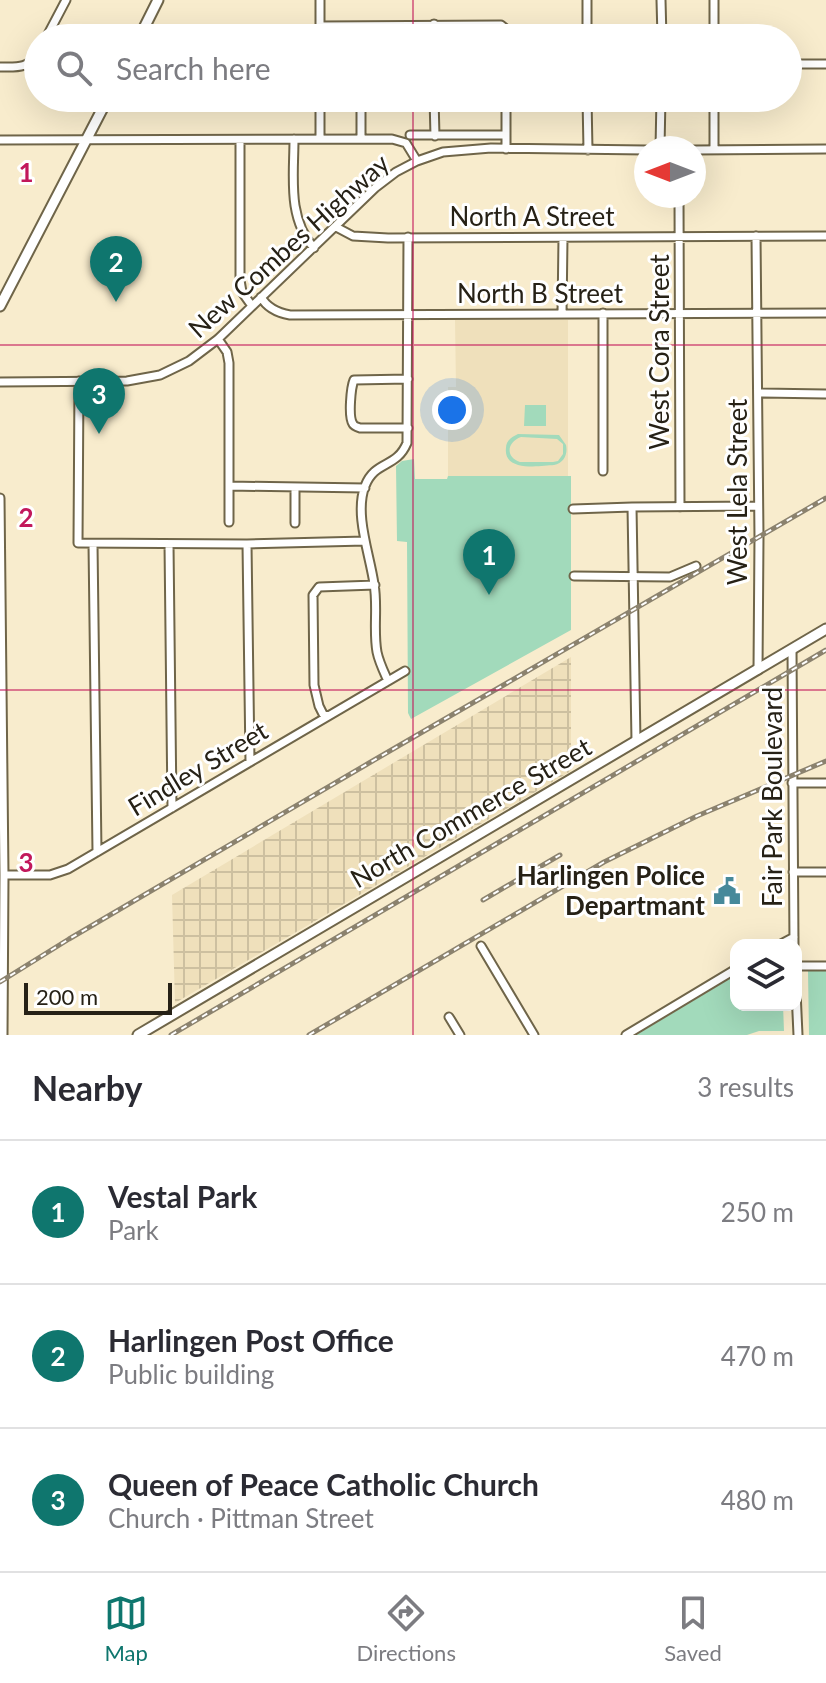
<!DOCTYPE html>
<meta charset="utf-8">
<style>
body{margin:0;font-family:Lato,sans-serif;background:#f7f7f7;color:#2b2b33}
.controls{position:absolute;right:24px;bottom:24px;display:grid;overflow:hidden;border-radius:16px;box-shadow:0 8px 32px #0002}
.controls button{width:72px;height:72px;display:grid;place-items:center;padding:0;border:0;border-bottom:2px solid #e1e1e2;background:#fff;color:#2b2b33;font:40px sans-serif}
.compass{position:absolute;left:634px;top:136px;width:72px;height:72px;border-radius:50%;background:#fff;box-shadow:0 8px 32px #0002;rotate:270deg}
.scale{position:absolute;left:24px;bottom:20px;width:148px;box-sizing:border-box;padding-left:8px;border:4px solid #262116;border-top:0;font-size:22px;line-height:28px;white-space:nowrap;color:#262116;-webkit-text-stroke:6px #fff;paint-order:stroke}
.you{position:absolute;left:452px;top:410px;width:28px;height:28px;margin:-20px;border:6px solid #fff;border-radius:50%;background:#1a73e8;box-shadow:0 0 0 12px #1a73e833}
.badge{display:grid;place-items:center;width:52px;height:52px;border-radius:50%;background:#0f766e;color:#fff;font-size:26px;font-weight:700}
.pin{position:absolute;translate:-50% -66px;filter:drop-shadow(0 2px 4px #0008)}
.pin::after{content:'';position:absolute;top:42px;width:28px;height:24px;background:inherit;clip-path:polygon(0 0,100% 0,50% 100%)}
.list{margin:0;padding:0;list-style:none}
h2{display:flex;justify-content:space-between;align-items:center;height:104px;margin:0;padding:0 32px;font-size:34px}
h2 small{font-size:26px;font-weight:400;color:#7c7c81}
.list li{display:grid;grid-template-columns:52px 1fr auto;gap:24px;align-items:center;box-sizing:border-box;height:144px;padding:0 32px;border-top:2px solid #e1e1e2}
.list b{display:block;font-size:30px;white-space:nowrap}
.list p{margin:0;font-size:26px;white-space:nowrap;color:#7c7c81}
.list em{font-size:26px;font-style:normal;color:#7c7c81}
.icon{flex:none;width:44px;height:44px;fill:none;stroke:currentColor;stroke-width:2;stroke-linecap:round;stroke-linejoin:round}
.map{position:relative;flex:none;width:826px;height:1035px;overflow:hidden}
.search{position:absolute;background:#fff;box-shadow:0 8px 32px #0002;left:24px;right:24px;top:24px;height:88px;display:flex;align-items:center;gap:20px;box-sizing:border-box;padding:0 28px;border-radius:44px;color:#7c7c81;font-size:30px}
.sheet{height:536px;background:#fff}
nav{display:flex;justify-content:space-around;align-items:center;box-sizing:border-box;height:112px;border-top:2px solid #e1e1e2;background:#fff;font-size:22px;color:#7c7c81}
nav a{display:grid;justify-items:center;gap:4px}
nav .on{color:#0f766e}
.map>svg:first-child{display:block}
</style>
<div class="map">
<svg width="826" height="1035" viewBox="0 0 826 1035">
<defs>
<pattern id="industrial-grid" width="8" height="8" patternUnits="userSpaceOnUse" patternTransform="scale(2)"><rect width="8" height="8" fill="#efe0bb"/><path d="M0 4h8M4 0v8" fill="none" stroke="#cdc0a0"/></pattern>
</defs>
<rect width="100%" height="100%" fill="#f8eccd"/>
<!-- built -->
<path fill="#efe0bb" d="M455,320h113v156h-120v-89h8z"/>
<!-- industrial -->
<path fill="url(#industrial-grid)" d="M571,657v114l-396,232 -3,-108z"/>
<!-- green -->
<path fill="#a2dabb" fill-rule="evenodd" d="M525,405h21v21h-22z
M518,434l41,1 7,10c2,9 -2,18 -12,20 -14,1 -51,7 -48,-17 0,-8 6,-11 12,-14zM521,437l36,2 6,5v10l-5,7 -5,1h-33c-15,-5 -13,-20 1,-25z
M414,459l1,20h32l1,-3h123v154l-160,89 -3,-6 -1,-171 -10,-1 -1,-75 6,-5z
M808,971h18v64h-17z
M736,975v30h47l1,26h-25l-12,4h-111z"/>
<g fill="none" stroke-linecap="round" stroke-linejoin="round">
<!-- minor casing -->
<g stroke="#6f6549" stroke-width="11">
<path id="minor" d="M320,0v38
M587,0v38
M661,0l1,38
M434,24v14
M320,26l181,-1 5,4v9
M46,38l20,-38
M714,38v-38
M788,64h38
M0,67c18,0 27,2 38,-14
M361,98v41
M434,98l1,38
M506,98v51
M587,98l1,52
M714,98v51
M410,135h96
M294,139c0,37 -7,79 20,109
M320,139v-41
M0,140l392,-1 14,4 11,18
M240,140v140l2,12 10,14
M660,148l1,-50
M694,150l132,-1
M679,196l1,311
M336,227l17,9 35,2 438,-2
M756,236l3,301 -1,133
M261,297c6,11 18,16 29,18l536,-2
M562,314l1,-76
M218,339l9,13 2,11v159
M408,379l-54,1c-3,7 -6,37 -1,44 1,2 4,3 7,4h48
M79,381l-1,162 169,1 118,-3
M0,382l127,-1 33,-6 29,-14 29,-22 157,-151 21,-16 21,-11 26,-9 48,-4 155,2
M758,393l68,1
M603,471v-158
M229,486l136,2
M295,488v35
M0,498l4,377 -1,160
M632,507l4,234
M573,509l59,-2 126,-1
M93,544l4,308
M169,544l3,264
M247,544l3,218
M574,576l96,1 26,-11
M792,649l2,296
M388,681c-4,-9 -9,-19 -11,-29 -4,-22 1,-46 -3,-68 -4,-29 -20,-70 -9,-98 10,-26 31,-17 42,-43l1,-206
M328,716l-5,-2 -4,-8 -5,-21 -1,-90 6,-8 56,-2
M792,783h34
M793,872h33
M4,875h46l18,-6 337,-198
M779,945l15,-8
M481,946l53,89
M796,966h30
M796,991l2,44
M449,1017l11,18
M626,1035l110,-66"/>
</g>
<!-- major casing -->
<g stroke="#6f6549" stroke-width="13">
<path id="major" d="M139,38l19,-38
M0,306l108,-208
M138,1035l688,-406"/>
</g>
<!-- minor -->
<use href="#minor" stroke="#fff" stroke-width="7"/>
<!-- major -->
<use href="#major" stroke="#fff" stroke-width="9"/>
<!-- rail casing -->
<g stroke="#8b826e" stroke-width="5">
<path id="rail" d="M483,900l77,-45
M0,982l69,-43 300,-176 457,-265
M171,1035l655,-385
M309,1035l295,-173 93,-46 129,-55"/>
</g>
<!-- rail -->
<use href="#rail" stroke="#fff" stroke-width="2" stroke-dasharray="6" stroke-linecap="butt"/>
</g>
<!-- grid -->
<path fill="none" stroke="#c2185b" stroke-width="2" stroke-opacity="0.55" d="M413,0v38M413,98v937M0,345h826M0,690h826"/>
<!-- icons -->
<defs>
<g id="civic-bare" transform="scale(2.16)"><path d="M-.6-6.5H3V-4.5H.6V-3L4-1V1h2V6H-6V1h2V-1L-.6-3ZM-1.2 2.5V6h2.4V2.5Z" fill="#46899a" stroke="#fff" stroke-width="2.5" paint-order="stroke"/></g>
</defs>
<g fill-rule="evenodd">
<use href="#civic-bare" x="727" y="891"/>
</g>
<g text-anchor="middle" stroke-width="6" stroke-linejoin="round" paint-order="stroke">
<!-- street labels -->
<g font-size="26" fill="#262116" stroke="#fff">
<text x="532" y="226">North A Street</text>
<text transform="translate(289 246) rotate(-42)" y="9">New Combes Highway</text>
<text x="540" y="303">North B Street</text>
<text transform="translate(660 352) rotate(-90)" y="9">West Cora Street</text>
<text transform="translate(738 492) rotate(-90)" y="9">West Lela Street</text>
<text transform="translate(198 769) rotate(-31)" y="9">Findley Street</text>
<text transform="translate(773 797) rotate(-90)" y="9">Fair Park Boulevard</text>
<text transform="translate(471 813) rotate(-30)" y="9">North Commerce Street</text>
</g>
<!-- poi labels -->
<g font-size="26" font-weight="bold" fill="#262116" stroke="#fff" text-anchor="end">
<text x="705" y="885">Harlingen Police<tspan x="705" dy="30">Departmant</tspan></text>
</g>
</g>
<g font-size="26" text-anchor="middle" font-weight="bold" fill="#c2185b" stroke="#fff" stroke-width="6" stroke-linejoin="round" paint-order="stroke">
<text x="26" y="182">1</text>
<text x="26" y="527">2</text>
<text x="26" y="872">3</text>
</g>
</svg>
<div class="controls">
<button><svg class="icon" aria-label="layers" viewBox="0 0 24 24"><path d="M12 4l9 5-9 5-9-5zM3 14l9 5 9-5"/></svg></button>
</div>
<svg class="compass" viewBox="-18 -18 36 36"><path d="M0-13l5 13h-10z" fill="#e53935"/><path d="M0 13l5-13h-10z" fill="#7c7c81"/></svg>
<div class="scale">200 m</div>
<div class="you"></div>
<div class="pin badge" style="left:489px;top:595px">1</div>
<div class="pin badge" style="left:116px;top:302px">2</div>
<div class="pin badge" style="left:99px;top:434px">3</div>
<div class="search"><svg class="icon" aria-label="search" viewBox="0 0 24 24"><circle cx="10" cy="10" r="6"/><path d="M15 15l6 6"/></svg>Search here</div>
</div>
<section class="sheet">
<h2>Nearby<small>3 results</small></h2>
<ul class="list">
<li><span class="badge">1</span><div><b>Vestal Park</b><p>Park</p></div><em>250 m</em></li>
<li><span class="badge">2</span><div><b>Harlingen Post Office</b><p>Public building</p></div><em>470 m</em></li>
<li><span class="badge">3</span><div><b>Queen of Peace Catholic Church</b><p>Church · Pittman Street</p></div><em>480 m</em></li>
</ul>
</section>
<nav>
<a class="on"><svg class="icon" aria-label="map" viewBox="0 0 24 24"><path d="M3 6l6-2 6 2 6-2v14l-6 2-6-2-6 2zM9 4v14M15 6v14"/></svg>Map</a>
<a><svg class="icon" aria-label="directions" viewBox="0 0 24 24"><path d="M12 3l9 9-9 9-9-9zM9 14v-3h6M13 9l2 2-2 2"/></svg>Directions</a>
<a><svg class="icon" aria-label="saved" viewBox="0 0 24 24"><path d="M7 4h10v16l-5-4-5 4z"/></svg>Saved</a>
</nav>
